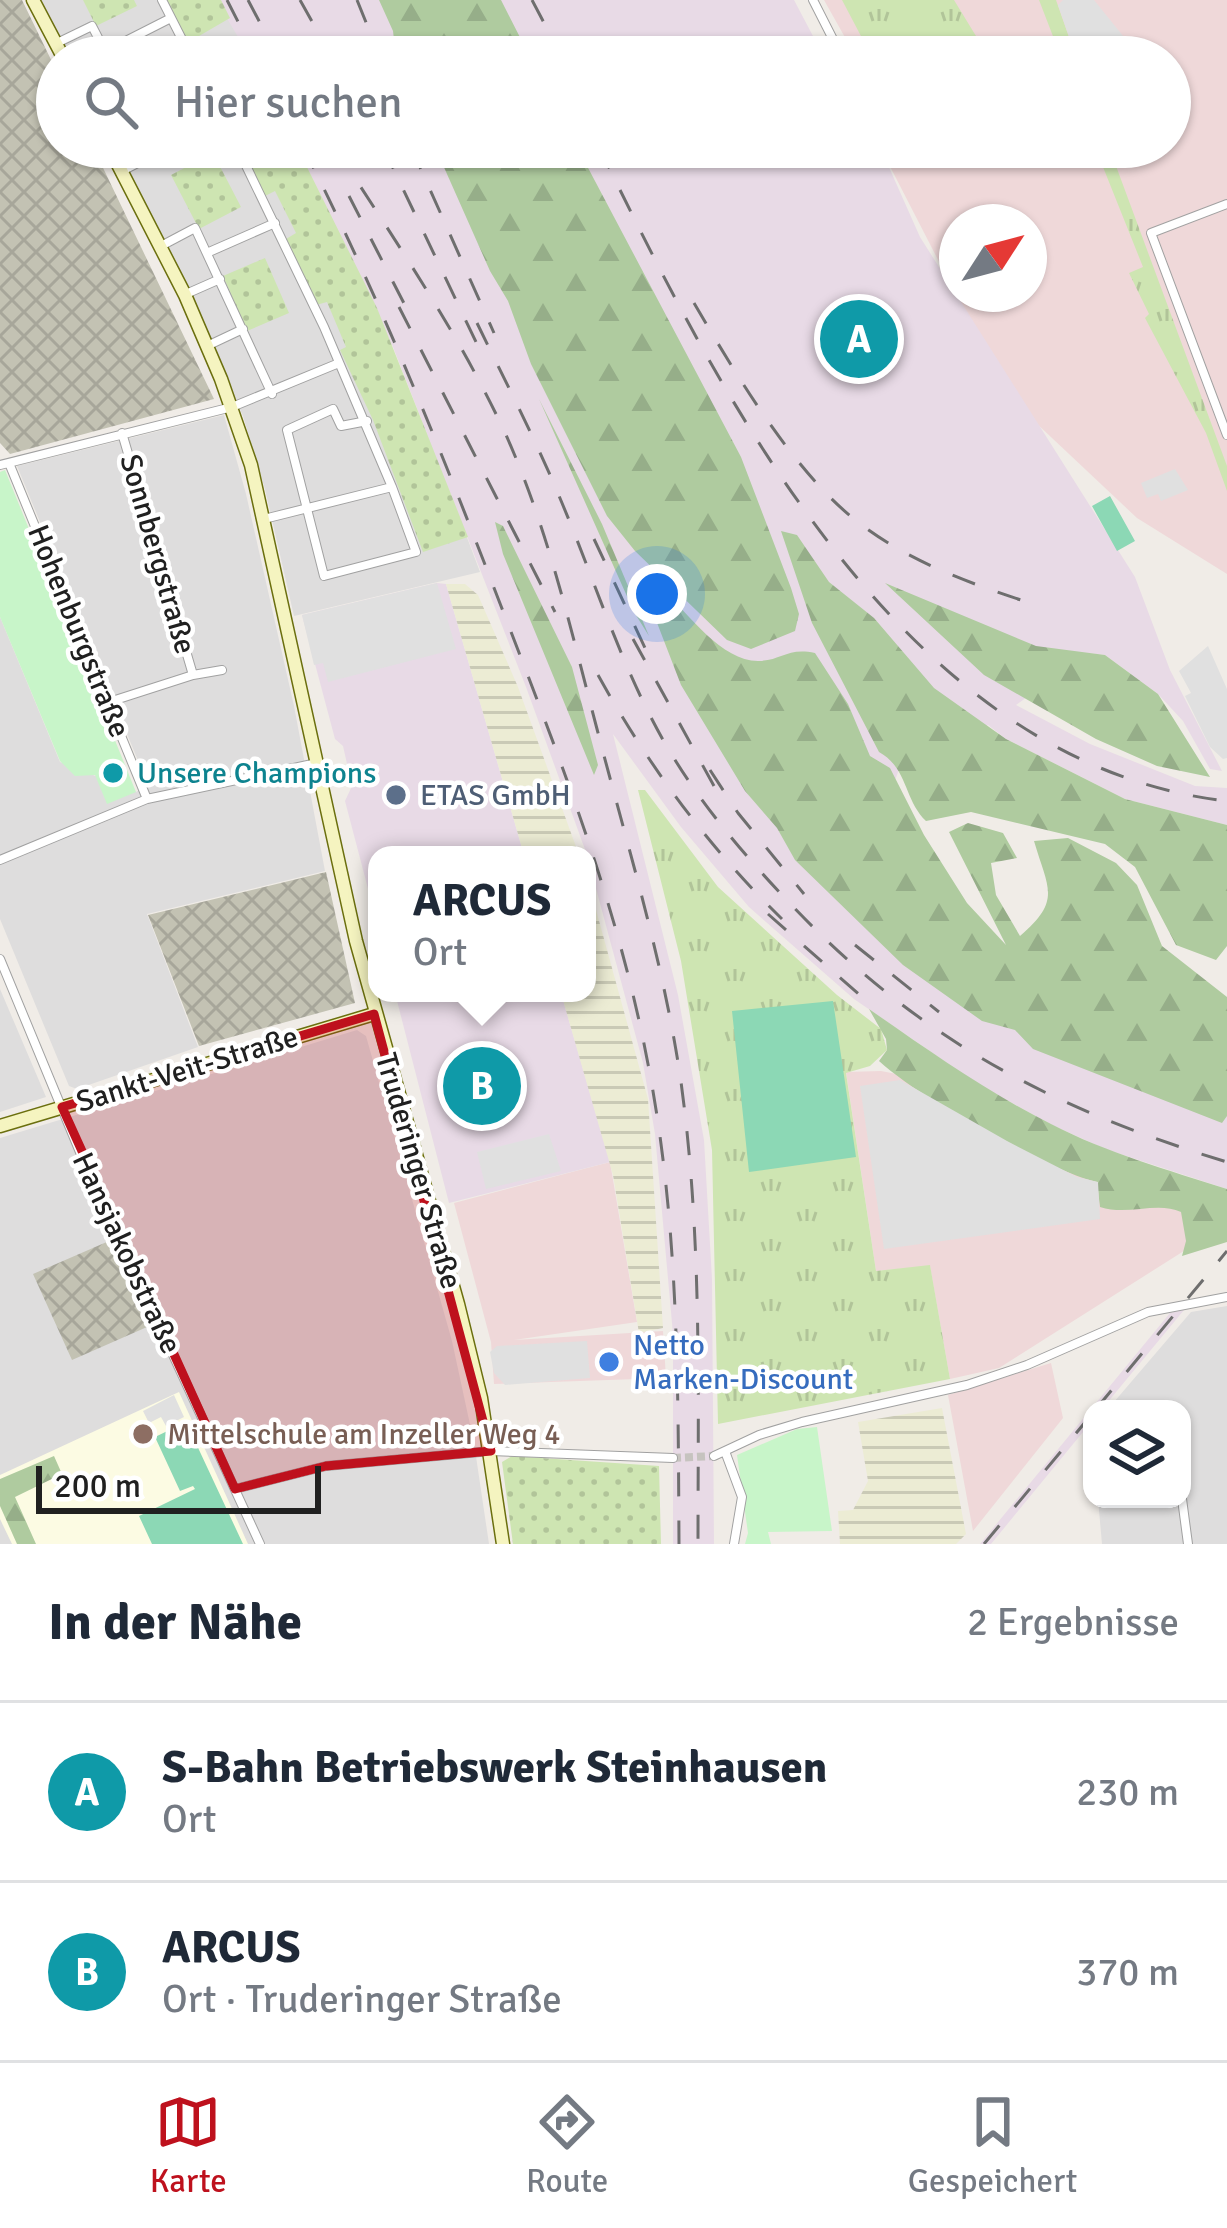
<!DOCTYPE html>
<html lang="de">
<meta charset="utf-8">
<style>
body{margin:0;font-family:Signika,sans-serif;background:#f6f6f7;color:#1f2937}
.controls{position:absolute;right:36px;bottom:36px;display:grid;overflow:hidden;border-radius:24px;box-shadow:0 3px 9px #0004}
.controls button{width:108px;height:108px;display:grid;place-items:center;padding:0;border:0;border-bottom:3px solid #e0e1e3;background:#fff;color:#1f2937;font:60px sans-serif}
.compass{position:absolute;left:939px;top:204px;width:108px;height:108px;border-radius:50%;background:#fff;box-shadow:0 3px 9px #0004;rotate:54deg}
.scale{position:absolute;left:36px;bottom:30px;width:285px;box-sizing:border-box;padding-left:12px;border:6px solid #202020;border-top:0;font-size:33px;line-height:42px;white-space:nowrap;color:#202020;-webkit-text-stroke:9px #fff;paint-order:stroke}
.you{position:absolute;left:657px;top:594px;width:42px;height:42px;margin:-30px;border:9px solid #fff;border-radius:50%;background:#1a73e8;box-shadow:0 0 0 18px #1a73e833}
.badge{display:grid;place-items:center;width:78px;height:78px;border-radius:50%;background:#be111d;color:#fff;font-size:39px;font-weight:700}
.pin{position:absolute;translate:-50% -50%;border:6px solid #fff;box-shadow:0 3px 12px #0006}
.popup{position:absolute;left:368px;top:846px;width:228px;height:156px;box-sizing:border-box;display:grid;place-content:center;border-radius:24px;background:#fff;filter:drop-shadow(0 3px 9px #0005);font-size:39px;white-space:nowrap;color:#747a83}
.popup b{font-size:45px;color:#1f2937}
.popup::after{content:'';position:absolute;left:50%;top:100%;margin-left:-24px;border:24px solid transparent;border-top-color:#fff}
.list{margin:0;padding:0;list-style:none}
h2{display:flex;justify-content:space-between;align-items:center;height:156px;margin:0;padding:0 48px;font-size:51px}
h2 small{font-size:39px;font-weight:400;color:#747a83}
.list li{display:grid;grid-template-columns:78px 1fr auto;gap:36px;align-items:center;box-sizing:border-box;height:180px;padding:0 48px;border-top:3px solid #e0e1e3}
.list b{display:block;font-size:45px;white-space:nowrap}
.list p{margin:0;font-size:39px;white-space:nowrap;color:#747a83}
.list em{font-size:39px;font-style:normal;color:#747a83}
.icon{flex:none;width:66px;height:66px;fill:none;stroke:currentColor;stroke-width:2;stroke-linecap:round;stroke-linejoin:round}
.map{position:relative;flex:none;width:1227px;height:1544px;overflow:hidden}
.search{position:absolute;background:#fff;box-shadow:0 3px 9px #0004;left:36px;right:36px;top:36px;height:132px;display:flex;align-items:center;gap:30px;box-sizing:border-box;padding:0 42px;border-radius:66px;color:#747a83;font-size:45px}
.sheet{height:516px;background:#fff}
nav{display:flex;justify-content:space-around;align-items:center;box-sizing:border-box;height:168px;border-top:3px solid #e0e1e3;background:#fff;font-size:33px;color:#747a83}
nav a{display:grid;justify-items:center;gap:6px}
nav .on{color:#be111d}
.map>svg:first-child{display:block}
</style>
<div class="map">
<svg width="1227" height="1544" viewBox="0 0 1227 1544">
<defs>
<pattern id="construction-cross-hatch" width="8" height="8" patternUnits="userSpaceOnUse" patternTransform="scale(3)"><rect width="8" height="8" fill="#c3c2b3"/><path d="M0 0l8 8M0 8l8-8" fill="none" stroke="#a7a69a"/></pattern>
<pattern id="farmland-rules" width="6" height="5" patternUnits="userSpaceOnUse" patternTransform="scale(3)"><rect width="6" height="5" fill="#ececd4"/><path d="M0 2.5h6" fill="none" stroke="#cacab6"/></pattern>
<pattern id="grass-tufts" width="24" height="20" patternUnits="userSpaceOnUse" patternTransform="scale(3)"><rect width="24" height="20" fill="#cee5b2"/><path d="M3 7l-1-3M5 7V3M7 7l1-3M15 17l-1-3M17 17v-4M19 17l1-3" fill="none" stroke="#b1c499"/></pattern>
<pattern id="forest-firs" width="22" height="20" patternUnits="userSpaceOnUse" patternTransform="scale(3)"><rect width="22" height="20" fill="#afcb9f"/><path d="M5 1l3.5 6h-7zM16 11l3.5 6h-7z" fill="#96ae89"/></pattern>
<pattern id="garden-dots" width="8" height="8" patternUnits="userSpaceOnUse" patternTransform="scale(3)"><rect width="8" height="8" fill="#cee5b2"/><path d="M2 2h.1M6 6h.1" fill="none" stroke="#b1c499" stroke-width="1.8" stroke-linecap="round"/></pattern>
</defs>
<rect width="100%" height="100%" fill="#f0ece7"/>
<!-- residential -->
<path fill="#dedddd" d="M39,0h182l29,57h-182z
M115,147h182l133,292 50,133 -186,44 -29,-127 -22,-73 -65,-148z
M224,415l22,79 48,212 31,165 -178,43 51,133 -121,42 -8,-3 -69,-167v-302l60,145 76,30 12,-7 -131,-319z
M0,989l46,108 -46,15z
M357,1030l9,6 86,305 22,102 15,101h-489v-406z
M1227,1306v238h-125l-4,-45h84v-90h-74l83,-97z"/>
<!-- commercial -->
<path fill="#efd8d9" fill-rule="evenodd" d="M824,0h403v574l-90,-56 -102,-96 -48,-67 -107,-208h290v-90h-314zM957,222h72v72h-72z
M881,1071l26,5 274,136 6,8v29l-188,119 -49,11 -20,-113 -54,5 -30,-199z
M610,1162l27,160 -123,18 149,-9 3,47 -172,6 -3,-42 -37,-139z
M1051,1363l12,55 -90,113 -25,-136z"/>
<!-- industrial -->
<path fill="#e8dae6" d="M221,0h573l30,57h-574l-28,-47z
M297,147h583l40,90 215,340 35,93 52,101 -12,-2 -27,-48 -25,-27 -53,-39 -17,-2 -72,52 74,39 105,42 32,2v37l-102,-26 -119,-60 -18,-14 -8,5 -53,-39 -35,98 91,147 244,160v93l-122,-40 -53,-24 -73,-40 -125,-86 -105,-92 -68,-80 -68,-93 65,261 26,145 8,139 2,265h-41v-210l-18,-200 -12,-71 -56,-208 -61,-168 -133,-340z
M437,583l9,1 78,271h-147v68l-32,-122 7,-15 -9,-40 -8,-7 -33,-124z
M395,993h166l49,169 -161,41z
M1184,1310l-82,99h-10v12l-101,123h-11l190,-231z"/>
<!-- education -->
<path fill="#fcfbe3" d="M179,1392l69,152h-236l-12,-25v-44z"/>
<!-- construction -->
<path fill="url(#construction-cross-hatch)" d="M0,0h22l35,72v75h36l121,252 -204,55 -10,-11z
M326,872l29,131 -156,43 -51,-131z
M109,1241l38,86 -75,33 -39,-86z"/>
<!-- farmland -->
<path fill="url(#farmland-rules)" d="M446,584h19l13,11 40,92 61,168h-55z
M587,877l61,222 15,229 -24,5 -26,-158 -52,-182h26z
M942,1408l24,126 -10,10h-116l-2,-33 15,-1 15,-29 -10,-59z"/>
<!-- grass -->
<path fill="url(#grass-tufts)" d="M842,0h112l22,36 -33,21h-71z
M1039,0h17l20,57h-15z
M1095,147h14l118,319v25l-21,-58 -61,-115 4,-4 -20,-41 14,-6z
M638,790h7l73,97 119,108 44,34 6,21 -17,16 -24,7 30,198 54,-6 20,114 -232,45 -6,-274 -31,-189z"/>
<!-- forest -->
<path fill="url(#forest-firs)" d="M379,0h122l29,57h-134l-3,-26z
M435,147h142l164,310 50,131 8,26 -4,17 -44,18 -24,-9 -92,-89 -28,-35 -76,-152 -23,-63 -18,-30z
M539,399l63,125 47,112 -15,-24z
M495,522l8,4 69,141 26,98 -4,10 -91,-221z
M781,531l16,4 32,47 45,36 60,70 72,51 119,60 102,26v121l-11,14 -40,-15 -41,-78 -30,-23 -134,-32 -45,9c-22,-21 -18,-53 -47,-69l-67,-129z
M885,583l151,63 69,9 53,39 52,83 -53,-11 -61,-27 -112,-64z
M654,588l11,3c23,23 57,70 93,70 23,0 29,-14 57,-8l33,51 22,52 20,12 34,67 43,68 39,42 -57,-113 19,-9 35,10 14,25 -26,5 5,32 24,41c42,-36 28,-47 14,-95l34,-3 48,25 21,22 25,61 65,51v119l-5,7 -189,-74 -18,-19 -33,-9 -79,-56 -108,-105 -18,-32 -32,-37 -64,-106 -32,-83v-9z
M869,1009c59,41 118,83 182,115 56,29 117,46 176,65v53l-45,14 4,-15 -5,-29c-24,-11 -53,4 -81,-5l-3,-25c-55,-14 -176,-83 -218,-121l8,-11 -1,-11z
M54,1456l8,18 -47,23 21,47h-19l-17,-38v-27z"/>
<!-- park -->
<path fill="#c8f5c9" d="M5,470l131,322 -29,12 -12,-29 -20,1 -15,-15 -60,-144v-145z
M817,1427l15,104 -64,1 3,12h-26l3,-11 -11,-78 60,-26z"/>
<!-- garden -->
<path fill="url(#garden-dots)" d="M83,0h51l3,6 -41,20z
M166,0h55l9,18 -43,25z
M251,147h46l80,161 91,229 -45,15 -50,-132 -33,-70 6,-3 -19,-45 -11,3 -30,-66 10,-6 -21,-42 -10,5 -22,-45z
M213,153l28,54 -42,22 -28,-54z
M265,258l24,55 -42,18 -24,-55z
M512,1456l147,10 2,78h-148l-11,-82z"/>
<!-- pitch -->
<path fill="#8cd8b5" d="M1110,496l25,45 -18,10 -25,-45z
M833,1001l23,156 -107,15 -17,-161z
M186,1422l57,122h-91l-13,-28 56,-27 -2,-3 -13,5 -25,-54z"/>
<!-- parking -->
<path fill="#e0e0e0" d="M1063,0h31l46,57h-64l-18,-52z
M1175,469l13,21 -27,11 -3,-7 -11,4 -6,-15z
M437,583l19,66 -128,33 -5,-19 -9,2 -12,-50z
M1208,646l19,43v69l-4,1 -13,-12 -25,-51 6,-3 -12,-22z
M900,1080l107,61 70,36 21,5 2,37 -216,30 -24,-163z
M549,1134l12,37 -75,18 -9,-37z
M587,1341l3,37 -85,7 -11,-12 -4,-21 7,-6z
M174,1395l10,22 -18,9 -5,-9 -12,6 -6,-12z"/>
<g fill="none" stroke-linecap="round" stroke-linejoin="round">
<!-- street-tunnel -->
<path stroke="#c6c3bf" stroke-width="8" stroke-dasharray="8 4" stroke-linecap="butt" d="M673,1458l41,-2"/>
<!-- street casing -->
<g stroke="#a1a1a1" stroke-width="10">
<path id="street" d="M162,0l29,57
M813,0l29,57
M57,43l35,-17 16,31
M106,51l65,-33
M237,147l87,180 68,160 -128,32
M122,171l47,-24
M1227,204l-76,29 76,202
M161,246l34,-18 77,166
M209,252l66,-29
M186,294l34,-15
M207,346l36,-17
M367,421l-26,5 -8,-17 -46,21 37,146 92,-24 -24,-65
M122,433l71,242
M9,463l138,336
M0,465l232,-58 107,-44
M109,702l84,-27 29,-5
M0,860l147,-61 170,-36
M0,959l82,198 178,387
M726,1454l16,43 -8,47
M714,1456l45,-21 43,-13 165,-37 60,-20 121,-53 79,-15
M235,1489l91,-23 165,-15 182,7
M1182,1499l6,45"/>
</g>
<!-- secondary casing -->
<g stroke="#6b6f0e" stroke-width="15">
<path id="secondary" d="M33,0l30,57
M109,147l76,148 36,84 30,86 105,476 102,363 23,94 22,146
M0,1126l374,-112"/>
</g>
<!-- street -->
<use href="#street" stroke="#fff" stroke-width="8"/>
<!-- secondary -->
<use href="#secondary" stroke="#f5f4c0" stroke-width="12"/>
<!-- rail -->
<path stroke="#6e6e6e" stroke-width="3" stroke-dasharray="24 24" stroke-linecap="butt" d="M227,0l29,57
M248,0l30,57
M300,0l32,57
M357,0l23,57
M532,0l30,57
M303,147c76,149 138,303 198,459 58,150 117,299 147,458 31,159 30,319 31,480
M335,147c60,94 124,186 171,288 42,94 65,195 91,294 30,116 67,234 84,353 21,153 17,308 17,462
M383,147l93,195
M411,147l83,186
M599,147c125,257 308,618 628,654
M349,196l63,123
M694,303c41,70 98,166 160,216 48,39 109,62 167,81
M399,307l156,305
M477,323c29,60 60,119 85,180 34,81 60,166 104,242 32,55 73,104 116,150 130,140 264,212 445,267
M594,539l51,109
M633,639l81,147
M598,675c50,90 110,172 184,244
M710,770l28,43 66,81
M768,914l94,83
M855,945l84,67
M1096,1409l131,-158
M984,1544l108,-130"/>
</g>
<!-- marked area -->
<path fill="#be111d" fill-opacity="0.2" stroke="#be111d" stroke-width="9" stroke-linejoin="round" d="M374,1014l117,437 -165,15 -91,23 -173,-382z"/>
<!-- markers -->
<circle fill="#0f9aa8" stroke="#fff" stroke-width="4.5" cx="113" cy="773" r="12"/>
<circle fill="#5c6f8a" stroke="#fff" stroke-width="4.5" cx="396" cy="795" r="12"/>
<circle fill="#3f7fe0" stroke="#fff" stroke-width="4.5" cx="609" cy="1362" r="12"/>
<circle fill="#8d6e63" stroke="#fff" stroke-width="4.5" cx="143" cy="1434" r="12"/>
<g text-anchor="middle" stroke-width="9" stroke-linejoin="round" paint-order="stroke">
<!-- street labels -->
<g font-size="30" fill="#202020" stroke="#fff">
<text transform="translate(158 554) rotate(74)" y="10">Sonnbergstraße</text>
<text transform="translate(79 631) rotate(68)" y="10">Hohenburgstraße</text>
<text transform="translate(187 1069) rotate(-17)" y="10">Sankt-Veit-Straße</text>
<text transform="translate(419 1171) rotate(74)" y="10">Truderinger Straße</text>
<text transform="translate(127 1253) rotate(65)" y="10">Hansjakobstraße</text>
</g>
<!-- culture labels -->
<g font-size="30" fill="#0d838f" stroke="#fff" text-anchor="start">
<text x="137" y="783">Unsere Champions</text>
</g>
<!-- service labels -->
<g font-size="30" fill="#4e5e75" stroke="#fff" text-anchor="start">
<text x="420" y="805">ETAS GmbH</text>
</g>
<!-- shop labels -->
<g font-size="30" fill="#366cbe" stroke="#fff" text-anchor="start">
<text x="633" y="1355">Netto<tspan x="633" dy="34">Marken-Discount</tspan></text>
</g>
<!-- education labels -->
<g font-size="30" fill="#785e54" stroke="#fff" text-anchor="start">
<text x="167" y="1444">Mittelschule am Inzeller Weg 4</text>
</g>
</g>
</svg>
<div class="controls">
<button><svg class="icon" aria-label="layers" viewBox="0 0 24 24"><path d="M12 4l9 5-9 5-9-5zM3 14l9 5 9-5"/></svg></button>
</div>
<svg class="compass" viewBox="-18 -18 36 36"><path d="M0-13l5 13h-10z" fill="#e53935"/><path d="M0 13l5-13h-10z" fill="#747a83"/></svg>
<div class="scale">200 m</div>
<div class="you"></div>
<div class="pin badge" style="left:859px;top:339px;background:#0f9aa8">A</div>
<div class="pin badge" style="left:482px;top:1086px;background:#0f9aa8">B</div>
<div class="popup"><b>ARCUS</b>Ort</div>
<div class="search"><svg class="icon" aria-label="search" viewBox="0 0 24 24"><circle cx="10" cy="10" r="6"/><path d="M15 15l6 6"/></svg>Hier suchen</div>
</div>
<section class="sheet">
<h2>In der Nähe<small>2 Ergebnisse</small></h2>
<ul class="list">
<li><span class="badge" style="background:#0f9aa8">A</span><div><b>S-Bahn Betriebswerk Steinhausen</b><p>Ort</p></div><em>230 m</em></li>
<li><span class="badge" style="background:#0f9aa8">B</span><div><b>ARCUS</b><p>Ort · Truderinger Straße</p></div><em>370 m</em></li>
</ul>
</section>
<nav>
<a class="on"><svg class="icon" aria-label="map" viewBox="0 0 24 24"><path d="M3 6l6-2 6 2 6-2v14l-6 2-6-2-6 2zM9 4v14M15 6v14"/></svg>Karte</a>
<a><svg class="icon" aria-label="directions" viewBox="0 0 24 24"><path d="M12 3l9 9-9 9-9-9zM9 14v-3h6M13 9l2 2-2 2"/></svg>Route</a>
<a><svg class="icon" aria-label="saved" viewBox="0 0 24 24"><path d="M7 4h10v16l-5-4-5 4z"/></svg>Gespeichert</a>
</nav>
